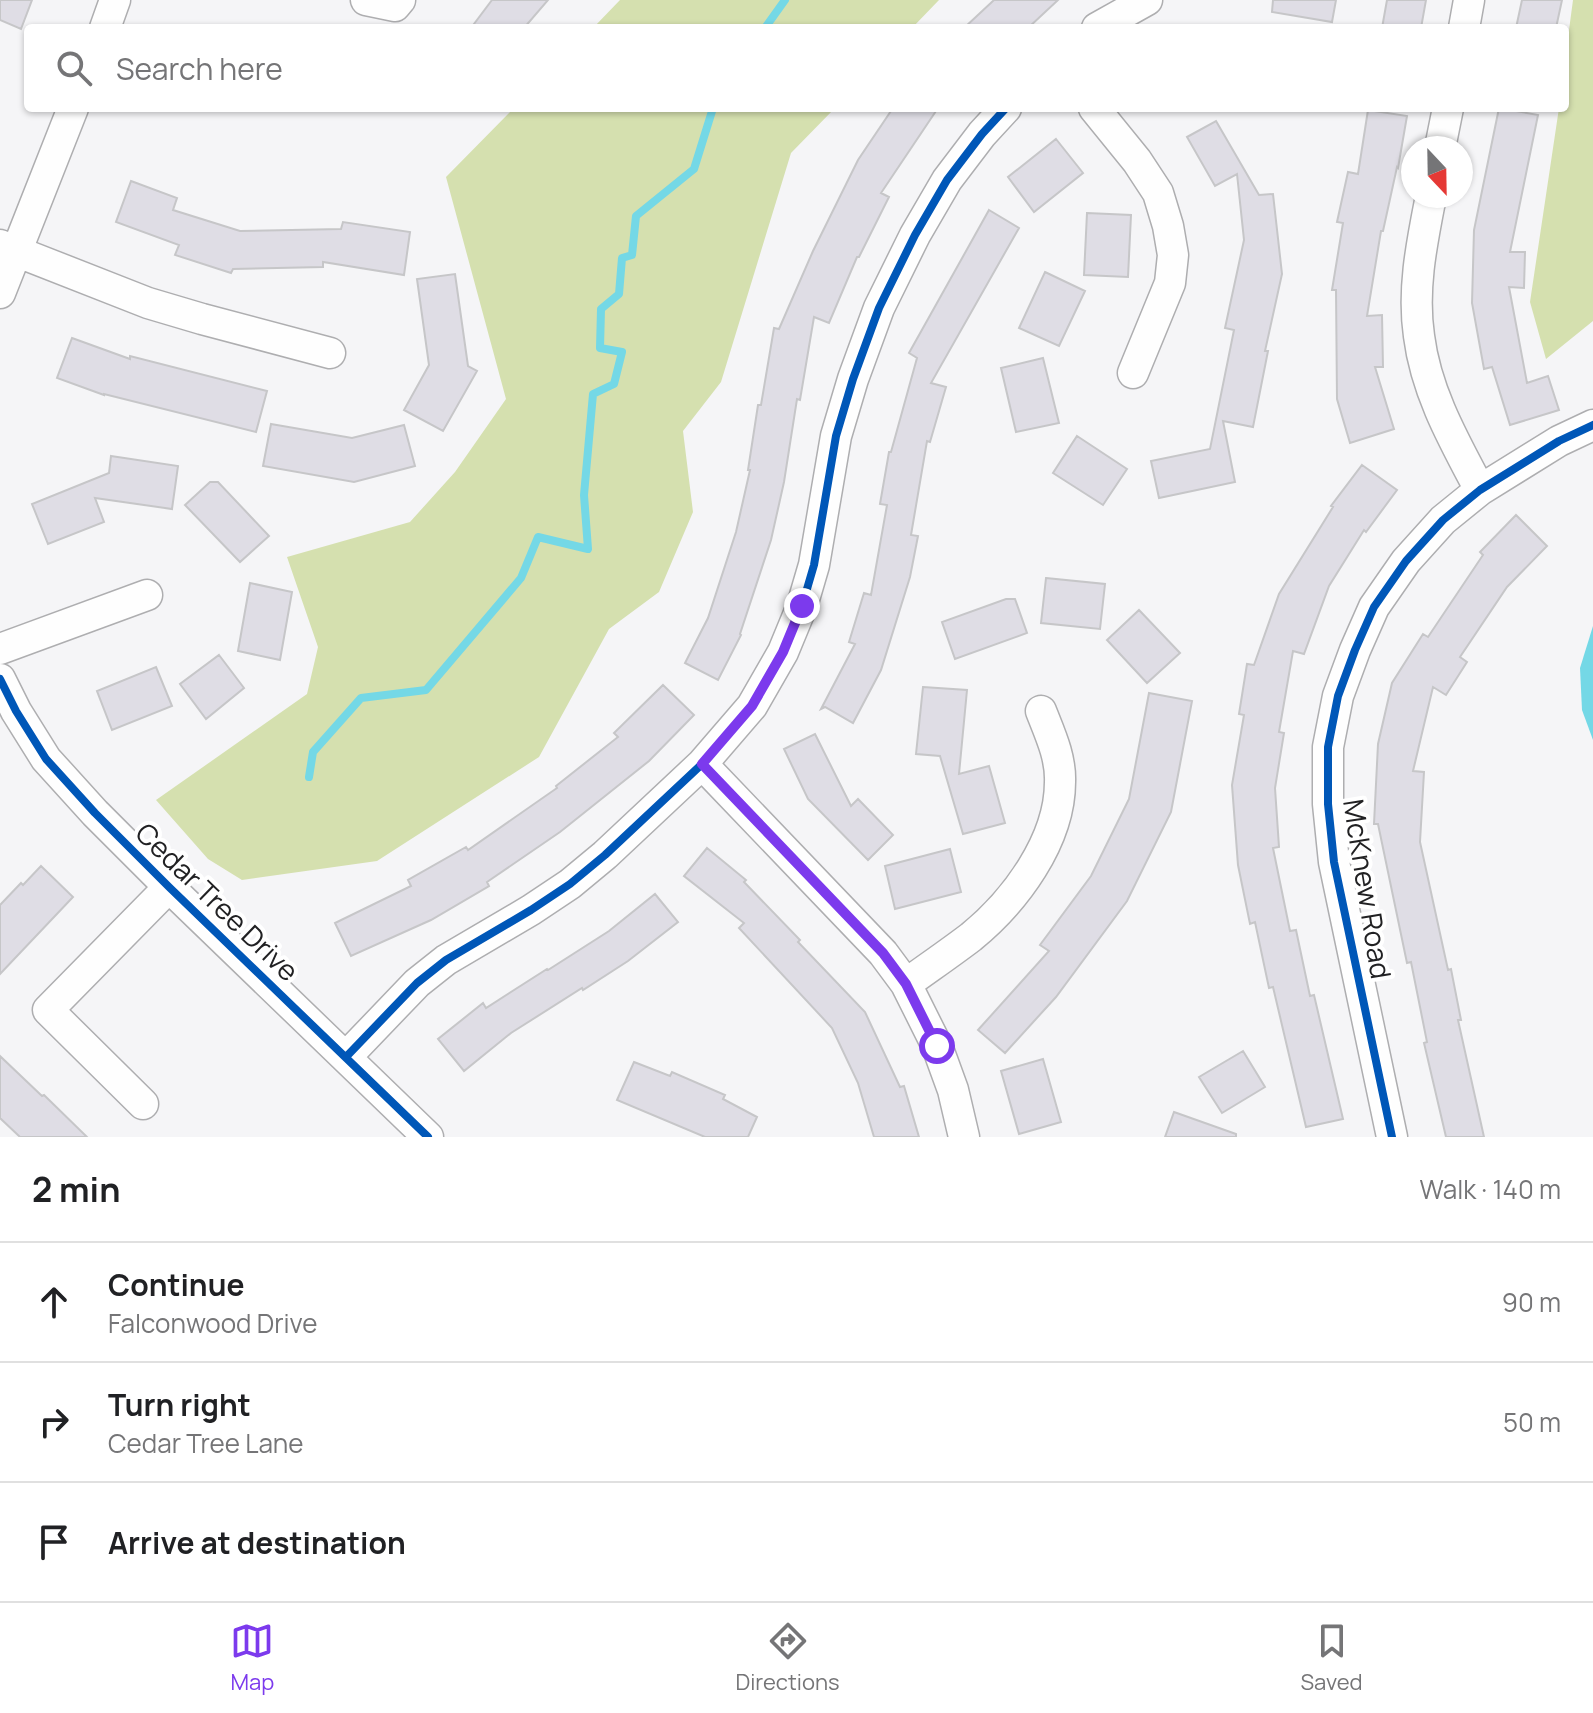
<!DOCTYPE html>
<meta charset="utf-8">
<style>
body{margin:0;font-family:Manrope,sans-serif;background:#f6f6f6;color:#202124}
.compass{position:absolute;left:1401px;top:136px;width:72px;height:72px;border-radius:50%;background:#fff;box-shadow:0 2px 6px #0004;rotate:158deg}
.stop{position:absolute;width:24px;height:24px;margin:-18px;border:6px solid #7c3aed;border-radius:50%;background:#fff}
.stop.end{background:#7c3aed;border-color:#fff;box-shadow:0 2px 8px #0008}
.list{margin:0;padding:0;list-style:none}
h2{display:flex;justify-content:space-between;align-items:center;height:104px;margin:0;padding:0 32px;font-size:34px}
h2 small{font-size:26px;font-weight:400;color:#757577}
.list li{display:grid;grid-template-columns:52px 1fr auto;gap:24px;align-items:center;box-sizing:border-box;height:120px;padding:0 32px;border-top:2px solid #e0e0e0}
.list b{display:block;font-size:30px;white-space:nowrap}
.list p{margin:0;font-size:26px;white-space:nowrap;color:#757577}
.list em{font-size:26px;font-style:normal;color:#757577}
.icon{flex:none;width:44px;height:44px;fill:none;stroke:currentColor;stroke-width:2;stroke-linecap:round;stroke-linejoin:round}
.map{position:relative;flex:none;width:1593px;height:1137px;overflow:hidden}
.search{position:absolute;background:#fff;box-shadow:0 2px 6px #0004;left:24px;right:24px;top:24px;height:88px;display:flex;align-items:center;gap:20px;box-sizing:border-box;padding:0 28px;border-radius:8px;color:#757577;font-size:30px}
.sheet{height:464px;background:#fff}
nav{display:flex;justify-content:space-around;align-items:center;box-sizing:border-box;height:112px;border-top:2px solid #e0e0e0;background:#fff;font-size:22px;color:#757577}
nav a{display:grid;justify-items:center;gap:4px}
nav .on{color:#7c3aed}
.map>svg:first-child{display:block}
</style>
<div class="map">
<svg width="1593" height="1137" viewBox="0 0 1593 1137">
<rect width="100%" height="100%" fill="#f5f5f7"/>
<!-- forest -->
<path fill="#d5e0af" d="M620,0h319l-27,28h-319z
M1573,0h20v321l-47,38 -16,-57 29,-194h6v-48z
M514,108h321l-44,45 -70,229 -38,49 10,81 -34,80 -50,37 -70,128 -162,104 -135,19 -34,-21 -52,-59 151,-106 11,-47 -31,-90 123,-35 45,-50 51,-73 -60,-222z"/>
<!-- water -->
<path fill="#74d8e6" d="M1593,626v114l-11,-30 -2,-42z"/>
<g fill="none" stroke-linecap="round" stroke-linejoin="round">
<!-- stream -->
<path stroke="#74d8e6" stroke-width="8" d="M765,28l20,-28
M309,777l4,-25 48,-54 65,-8 95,-112 17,-41 50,12 -4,-54 9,-101 21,-10 8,-32 -22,-4 1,-39 18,-15 3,-36 10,-3 4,-39 58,-47 19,-61"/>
</g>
<!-- building -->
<path fill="#dfdde5" stroke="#c6c6c8" stroke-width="2" d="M0,0h32l-11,29 -21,-9z
M492,0h56l-24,28h-53z
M994,0h64l-30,28h-64z
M1273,0h63l-4,22 -60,-10z
M1387,0h39l-5,28h-39z
M1522,0h40l-6,28h-40z
M893,108h45l-57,85 8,4 -30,60h-2l-28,66 -15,-6 -14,83 -3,-1 -13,83 -13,58 -31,94 1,1 -23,45 -33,-17 23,-45 28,-86 14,-62h-2l10,-65h3l13,-77 5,1 34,-78 45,-91z
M1499,108l39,7 -28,137h15l-1,36 -15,-1 18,96 21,-7 11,34 -49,15 -18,-58 -8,2 -12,-66 2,-73z
M1368,110l39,6 -9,52 -1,-1 -14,64h-2l-14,85 15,-1 1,52h-8l19,62 -44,14 -13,-44 -1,-109h-4l11,-67 -6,-1 11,-50 10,2z
M1216,121l43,74 14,-1 9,80 -17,77h3l-15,76 -30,-6 12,61 -76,16 -8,-37 59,-12 24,-119 -9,-2 19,-88 -7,-66 -22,12 -28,-49z
M1056,139l27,34 -49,39 -26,-35z
M131,181l46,17 -4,12 67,21 101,-2 2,-7 67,10 -6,43 -81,-13v5l-90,2 -2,4 -56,-18 4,-10 -63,-23z
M989,210l30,18 -88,155 15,4 -16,55 -3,-1 -16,94 7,1 -8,41 -29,93 -28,53 -28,-16 -4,2 34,-65 -6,-2 15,-49 7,2 16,-90 -7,-1 9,-52h2l26,-94 -8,-5z
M1087,213l44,2 -3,62 -44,-2z
M1045,272l40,19 -26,55 -40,-18z
M455,274l13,92 9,5 -34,60 -39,-21 25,-45 -12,-86z
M72,338l58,21v-3l137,35 -11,41 -152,-38v1l-47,-17z
M1043,358l16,65 -43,9 -15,-64z
M271,424l81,14 52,-13 11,41 -61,16 -91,-16z
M1077,436l50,33 -24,36 -50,-32z
M111,456l67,10 -6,43 -77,-11 9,24 -56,22 -16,-40 77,-31z
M1362,465l35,25 -31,42 -2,-2 -35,56 -25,68 -11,-3 -14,81 5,1 -9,55 4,59 -6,1 17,83 6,-1 14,66 4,-1 29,124 -37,8 -33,-140 -4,1 -14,-66 -5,2 -12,-59 -6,-80 12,-70 -5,-1 8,-50 7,1 25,-71 54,-87 -2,-1z
M210,482h8l51,54 -29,26 -55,-57z
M1516,515l31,31 -40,41 -47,70 7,5 -21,33 -13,-8 -20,84 11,1 -4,70 28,128 3,-1 10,51h-3l26,117h-38l-22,-94 3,-1 -16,-80 -4,1 -29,-139h-4l4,-80 14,-61 31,-49 5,3 55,-82 -3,-3z
M1046,578l59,6 -5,45 -59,-6z
M250,583l42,9 -12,68 -42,-9z
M1006,599h9l12,34 -72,26 -13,-37z
M1139,610l41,43 -33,30 -40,-43z
M219,655l25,33 -38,31 -26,-35z
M156,667l16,39 -60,24 -15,-39z
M663,685l31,30 -45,46 -89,71 -73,50 2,4 -58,34 -80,36 -16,-33 76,-37 -3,-6 58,-33 2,3 89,-62 -1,-2 62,-49 -4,-4z
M923,687l44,3 -8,84 30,-8 16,57 -42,11 -23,-78 -24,-2z
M1149,693l43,8 -21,111 -44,89 -71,96 -51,56 -27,-23 71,-79 -9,-6 51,-69 38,-77z
M815,734l36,72 7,-7 35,36 -25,25 -60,-61 -24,-50z
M707,848l39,32 -2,2 56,58 -2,2 67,70 35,75 4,-1 15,51h-45l-16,-54 -26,-55 -93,-100 5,-5 -60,-47z
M950,849l11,43 -66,17 -10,-43z
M41,866l32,31 -73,77v-69l21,-22 2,2z
M655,894l23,28 -50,39 -45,29 -1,-2 -71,45 -47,38 -26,-32 45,-36 3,5 61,-39 1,1 61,-39z
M1243,1051l22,36 -43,26 -23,-36z
M0,1056l42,40 2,-1 43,42h-67l-20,-19z
M1043,1059l18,63 -42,12 -18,-63z
M634,1062l36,14 2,-4 53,23 -2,4 34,18 -9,20h-43l-88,-37z
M1174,1112l62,22v3h-71z"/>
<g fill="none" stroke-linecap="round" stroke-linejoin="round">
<!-- minor casing -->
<g stroke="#aeaeb0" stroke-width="33">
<path id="minor" d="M366,0l29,6 5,-6
M105,28l10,-28
M1097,28l50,-28
M1464,28l5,-28
M1094,108l43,53 21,32 10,33 5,29 -3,28 -37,90
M1440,148l8,-40
M1431,196c-9,46 -19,93 -12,140 7,56 35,105 61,154
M0,245l148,58 54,16 128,34
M0,293l73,-185
M0,649l147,-54
M0,679l16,32 30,48 49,54 74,74 259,250
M702,764l181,189 23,31 31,62 16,44 11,47
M906,984c22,-16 44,-31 65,-47 44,-36 89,-96 89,-155 1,-25 -10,-48 -19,-71
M346,1057l71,-74 29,-23 85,-50 39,-26 35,-29 97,-91 50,-58 31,-54 19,-46 12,-41 22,-129 17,-57 26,-71 36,-73 32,-55 35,-46 24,-26
M143,1104l-95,-94 121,-123
M1392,1137l-58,-275 -6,-58v-57l10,-51 17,-46 19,-43 32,-46 37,-41 37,-30 79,-49 34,-16"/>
</g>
<!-- minor -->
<use href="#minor" stroke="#fefefe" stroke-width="30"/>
<!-- cycleway casing -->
<g stroke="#fff" stroke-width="13">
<path id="cycleway" d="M0,679l16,32 30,48 49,54 74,74 259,250
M346,1057l71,-74 29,-23 85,-50 39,-26 35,-29 97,-91 50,-58 31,-54 19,-46 12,-41 22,-129 17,-57 26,-71 36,-73 32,-55 35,-46 24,-26
M1392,1137l-58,-275 -6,-58v-57l10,-51 17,-46 19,-43 32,-46 37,-41 37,-30 79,-49 34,-16"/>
</g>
<!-- cycleway -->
<use href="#cycleway" stroke="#0057b8" stroke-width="8"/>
</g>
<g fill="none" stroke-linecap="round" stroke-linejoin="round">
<!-- route -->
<path stroke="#7c3aed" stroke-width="10" d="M802,606l-19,46 -31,54 -50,58 181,189 23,31 31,62"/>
</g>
<g text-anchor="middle" stroke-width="8" stroke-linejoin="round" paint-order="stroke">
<!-- street labels -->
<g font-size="28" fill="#212123" stroke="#fff">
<text transform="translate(1367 889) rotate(81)" y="10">McKnew Road</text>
<text transform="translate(217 902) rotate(44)" y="10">Cedar Tree Drive</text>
</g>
</g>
</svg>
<svg class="compass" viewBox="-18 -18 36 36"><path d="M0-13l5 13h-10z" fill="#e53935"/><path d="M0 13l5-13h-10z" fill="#757577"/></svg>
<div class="stop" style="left:937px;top:1046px"></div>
<div class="stop end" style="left:802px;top:606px"></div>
<div class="search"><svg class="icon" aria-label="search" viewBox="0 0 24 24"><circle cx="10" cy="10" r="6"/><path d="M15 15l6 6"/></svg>Search here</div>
</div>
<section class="sheet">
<h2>2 min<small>Walk · 140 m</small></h2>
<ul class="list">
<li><svg class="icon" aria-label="ahead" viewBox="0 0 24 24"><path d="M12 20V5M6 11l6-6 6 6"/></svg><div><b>Continue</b><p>Falconwood Drive</p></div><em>90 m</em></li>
<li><svg class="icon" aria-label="right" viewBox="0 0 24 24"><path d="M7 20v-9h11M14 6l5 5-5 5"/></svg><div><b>Turn right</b><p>Cedar Tree Lane</p></div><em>50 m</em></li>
<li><svg class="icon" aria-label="arrive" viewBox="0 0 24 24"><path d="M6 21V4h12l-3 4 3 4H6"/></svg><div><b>Arrive at destination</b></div></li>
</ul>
</section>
<nav>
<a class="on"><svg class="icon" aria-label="map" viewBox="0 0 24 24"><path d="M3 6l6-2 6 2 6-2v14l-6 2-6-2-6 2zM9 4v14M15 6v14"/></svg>Map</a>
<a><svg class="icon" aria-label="directions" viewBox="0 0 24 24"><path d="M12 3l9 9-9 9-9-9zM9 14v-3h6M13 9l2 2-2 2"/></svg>Directions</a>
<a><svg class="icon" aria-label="saved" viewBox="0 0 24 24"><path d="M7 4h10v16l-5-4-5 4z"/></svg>Saved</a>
</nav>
